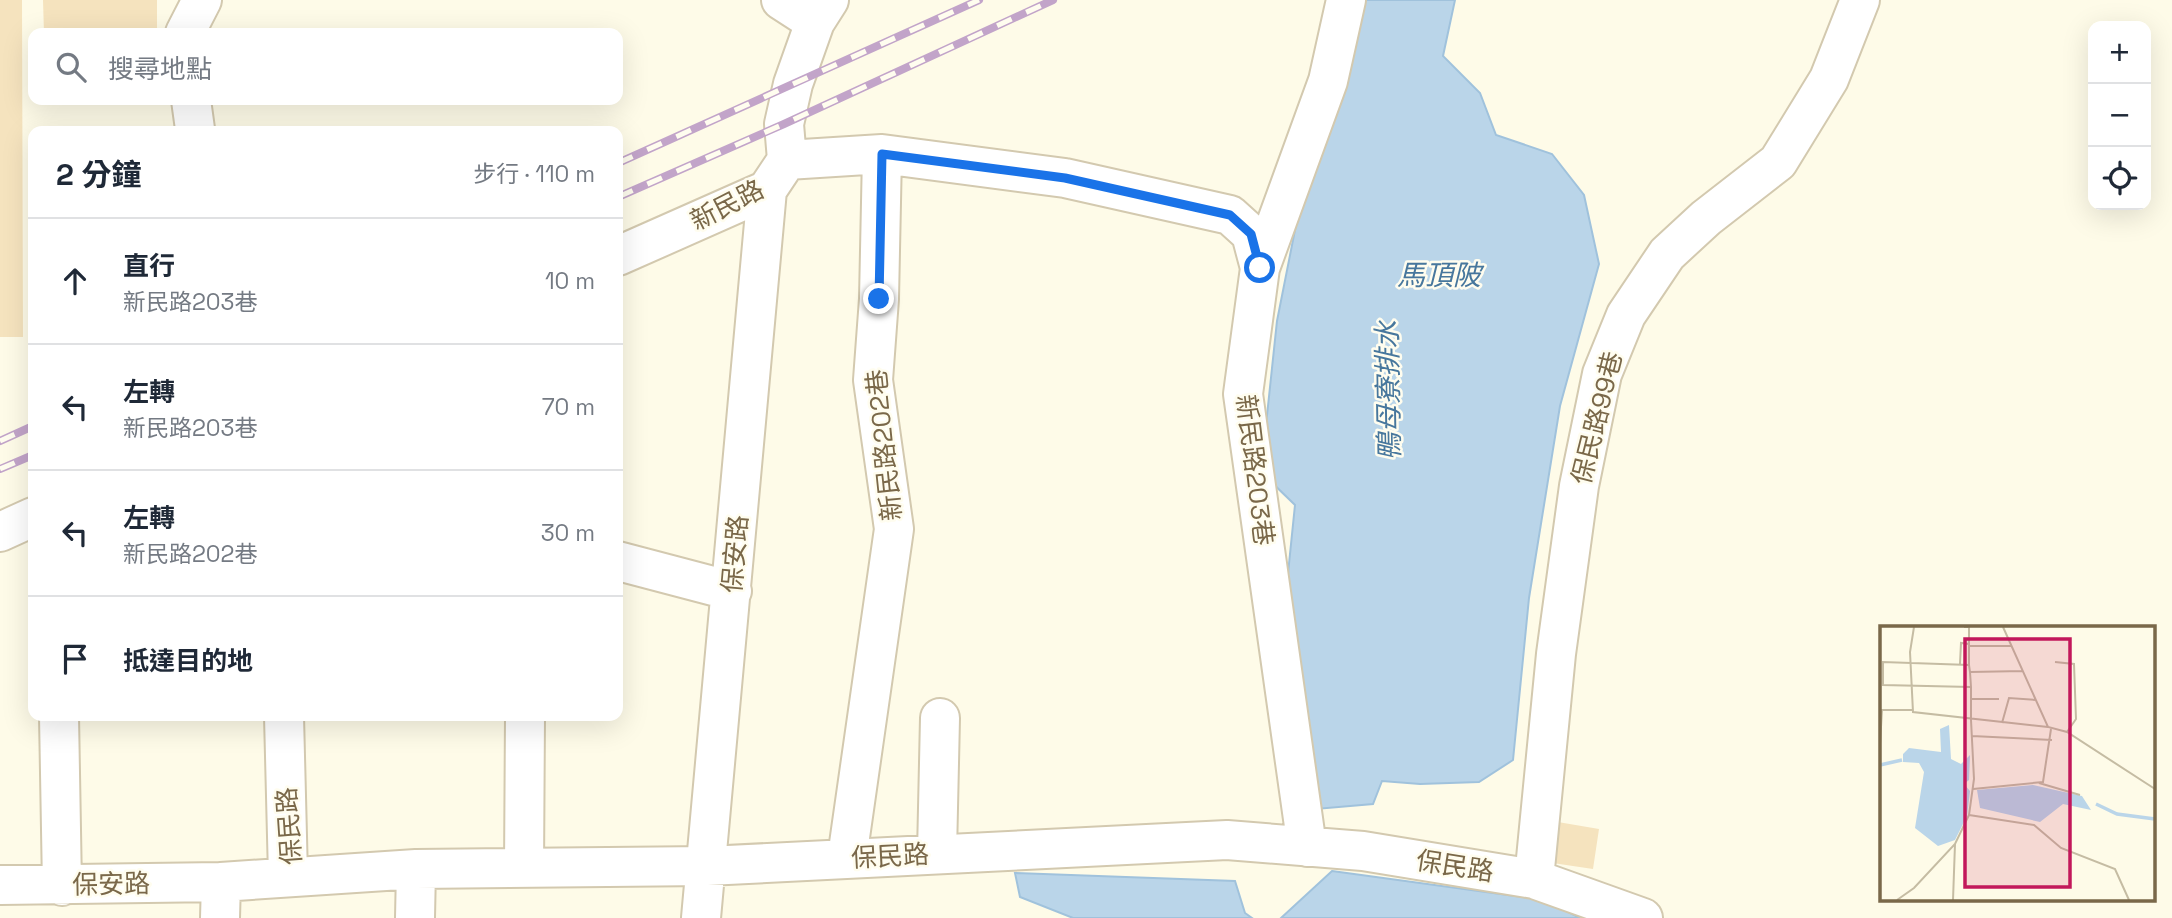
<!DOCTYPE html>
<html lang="zh-TW">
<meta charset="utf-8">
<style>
body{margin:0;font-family:"Space Grotesk","Noto Sans TC",sans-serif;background:#f2f2f3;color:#1f2937}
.controls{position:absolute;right:21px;top:21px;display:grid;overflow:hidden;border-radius:14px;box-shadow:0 7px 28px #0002}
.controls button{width:63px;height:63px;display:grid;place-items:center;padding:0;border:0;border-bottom:2px solid #e0e1e3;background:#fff;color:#1f2937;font:35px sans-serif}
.stop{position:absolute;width:21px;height:21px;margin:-16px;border:5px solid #1a73e8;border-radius:50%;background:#fff}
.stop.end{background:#1a73e8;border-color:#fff;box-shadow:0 2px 7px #0008}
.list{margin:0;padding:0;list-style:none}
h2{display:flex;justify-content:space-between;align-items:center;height:91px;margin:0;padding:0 28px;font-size:30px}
h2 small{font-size:23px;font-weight:400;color:#747a83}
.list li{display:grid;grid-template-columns:46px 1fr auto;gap:21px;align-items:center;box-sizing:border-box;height:126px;padding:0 28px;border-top:2px solid #e0e1e3}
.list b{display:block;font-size:26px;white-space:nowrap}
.list p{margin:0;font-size:23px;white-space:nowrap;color:#747a83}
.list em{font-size:23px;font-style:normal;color:#747a83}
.icon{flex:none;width:38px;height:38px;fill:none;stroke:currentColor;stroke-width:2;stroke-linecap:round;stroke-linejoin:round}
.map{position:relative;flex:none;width:2172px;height:918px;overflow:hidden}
.search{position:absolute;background:#fff;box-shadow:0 7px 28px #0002;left:28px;top:28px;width:595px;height:77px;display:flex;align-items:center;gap:18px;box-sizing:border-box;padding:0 24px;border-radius:14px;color:#747a83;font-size:26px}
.panel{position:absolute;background:#fff;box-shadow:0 7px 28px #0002;left:28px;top:126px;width:595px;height:595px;border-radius:14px}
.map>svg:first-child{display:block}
</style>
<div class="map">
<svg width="2172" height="918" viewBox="0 0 2172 918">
<rect width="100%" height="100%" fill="#fefbe8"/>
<!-- water -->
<path fill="#bad5e9" stroke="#a0c2dc" stroke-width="2" d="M1348,0h107l-12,56 37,37 16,42 56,19 32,41 15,69 -39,142 -31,192 -16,162 -34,22 -59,2 -38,-3 -9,23 -57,5 -31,-206 10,-98 -34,-33 16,-151 35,-177z
M1332,871l212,29 36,18h-299z
M1015,873l220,8 10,32 7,5h-179l-53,-21z"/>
<!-- building -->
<path fill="#f5e3be" d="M0,0h22l1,337h-23z
M43,0h114v31l-113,2z
M1552,821l47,8 -6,40 -47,-7z"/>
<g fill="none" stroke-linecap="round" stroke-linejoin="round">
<!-- minor casing -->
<g stroke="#d3c9af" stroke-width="42">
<path id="minor" d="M781,0l34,22
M185,33l17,-33
M191,100l4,29
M787,160l95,-6 183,24 165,37 21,19 9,34 -17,126 64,453
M618,256l149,-66 20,-30 -3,-36 9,-40 22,-62 14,-22
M1260,268l68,-187 18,-81
M0,532l33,-15
M618,561l114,30
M59,716l3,170
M284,716l4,160
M937,853l3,-135
M847,858l47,-329 -21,-149 6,-81 3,-145
M524,868l1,-152
M1534,879l22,-225 23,-168 23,-112 24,-59 41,-61 39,-36 72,-56 51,-83 31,-79
M0,885l221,-3
M220,918l1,-36 195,-13 291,-3 520,-26 136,11 171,28 109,39
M415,918l1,-49
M701,918l66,-728"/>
</g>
<!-- minor -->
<use href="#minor" stroke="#fff" stroke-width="38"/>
<!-- rail casing -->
<g stroke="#c2a4c9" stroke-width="8">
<path id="rail" d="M618,163l361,-163
M618,197l166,-73 269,-124
M0,441l33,-15
M0,469l33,-14"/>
</g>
<!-- rail -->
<use href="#rail" stroke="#fffdef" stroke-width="5" stroke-dasharray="16" stroke-linecap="butt"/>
</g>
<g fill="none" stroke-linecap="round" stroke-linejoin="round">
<!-- route -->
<path stroke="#1a73e8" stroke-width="9" d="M879,299l3,-145 183,24 165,37 21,19 9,34"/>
</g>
<g text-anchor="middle" stroke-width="5" stroke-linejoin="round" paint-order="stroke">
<!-- street labels -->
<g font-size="26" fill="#7a6849" stroke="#fffdef">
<text transform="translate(727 205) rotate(-27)" y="9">新民路</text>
<text transform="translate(1597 418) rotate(-76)" y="9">保民路99巷</text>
<text transform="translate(884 445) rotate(-96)" y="9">新民路202巷</text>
<text transform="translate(1255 470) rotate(83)" y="9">新民路203巷</text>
<text transform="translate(735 554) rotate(-85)" y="9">保安路</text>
<text transform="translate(289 826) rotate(-94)" y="9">保民路</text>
<text transform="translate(890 856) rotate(-3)" y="9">保民路</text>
<text transform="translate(1455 866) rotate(9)" y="9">保民路</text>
<text transform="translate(111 884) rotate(-1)" y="9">保安路</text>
</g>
<!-- water labels -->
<g font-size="28" font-style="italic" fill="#47779d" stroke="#fffdef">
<text x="1439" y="285">馬頂陂</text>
<text transform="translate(1388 391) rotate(-91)" y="10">鴨母寮排水</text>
</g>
</g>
<!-- overview -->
<g transform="translate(1880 626)">
<rect width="275" height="275" fill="#fefbe8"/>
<path d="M69,99l2,34 10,5 9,-9 -1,25 -5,4 6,7 -3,25 -12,24 -17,6 -23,-18 9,-56 -5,-9 -16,-1v-8l6,-6 32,4 -1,-23zM153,159l49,11 9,14 -28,-6 -23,18 -60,-14 -3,-18z" fill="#bad5e9"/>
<path fill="none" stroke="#bad5e9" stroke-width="3.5" d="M0,139l22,-5M216,178l21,10 38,5"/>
<path fill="none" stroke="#c5bca3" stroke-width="2" d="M34,1l-4,25 3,60 135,15M84,1h5v38M123,1l45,100 19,5 88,57M89,20h43M175,36l19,2 2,55 -9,13M80,38l1,-21 8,1M90,46l53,-1M91,73h28M122,97l7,-25 27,2M92,110l80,4M0,118l2,-34h30M159,157l41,12M93,163l70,-7 8,-53M89,189l65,10 27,23 54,21 14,31M17,274l17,-12 41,-44 14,-29 5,-36 -3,-59v-33l-1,-15 -1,-7 -86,-3v23l88,2M73,274l2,-56"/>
<path fill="#c2185b" fill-opacity="0.15" stroke="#c2185b" stroke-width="3.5" d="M85,13h105v248h-105z"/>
<rect width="275" height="275" fill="none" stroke="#7a6849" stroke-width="3.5"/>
</g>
</svg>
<div class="controls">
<button>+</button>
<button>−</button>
<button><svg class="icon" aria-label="locate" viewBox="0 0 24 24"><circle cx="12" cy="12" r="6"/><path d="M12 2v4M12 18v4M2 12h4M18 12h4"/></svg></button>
</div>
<div class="stop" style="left:1260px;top:268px"></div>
<div class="stop end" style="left:879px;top:299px"></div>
<div class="search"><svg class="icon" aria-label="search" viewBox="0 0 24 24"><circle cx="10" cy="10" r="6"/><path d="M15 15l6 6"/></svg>搜尋地點</div>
<section class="panel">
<h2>2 分鐘<small>步行 · 110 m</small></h2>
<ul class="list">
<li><svg class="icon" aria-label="ahead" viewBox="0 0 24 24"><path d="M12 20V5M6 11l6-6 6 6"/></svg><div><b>直行</b><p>新民路203巷</p></div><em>10 m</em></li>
<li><svg class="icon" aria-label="left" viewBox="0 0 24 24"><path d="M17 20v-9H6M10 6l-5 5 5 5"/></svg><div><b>左轉</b><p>新民路203巷</p></div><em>70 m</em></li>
<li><svg class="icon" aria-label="left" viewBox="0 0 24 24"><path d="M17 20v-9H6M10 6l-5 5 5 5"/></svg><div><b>左轉</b><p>新民路202巷</p></div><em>30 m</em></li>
<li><svg class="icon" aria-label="arrive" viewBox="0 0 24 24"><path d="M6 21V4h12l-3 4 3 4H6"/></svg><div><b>抵達目的地</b></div></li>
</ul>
</section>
</div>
